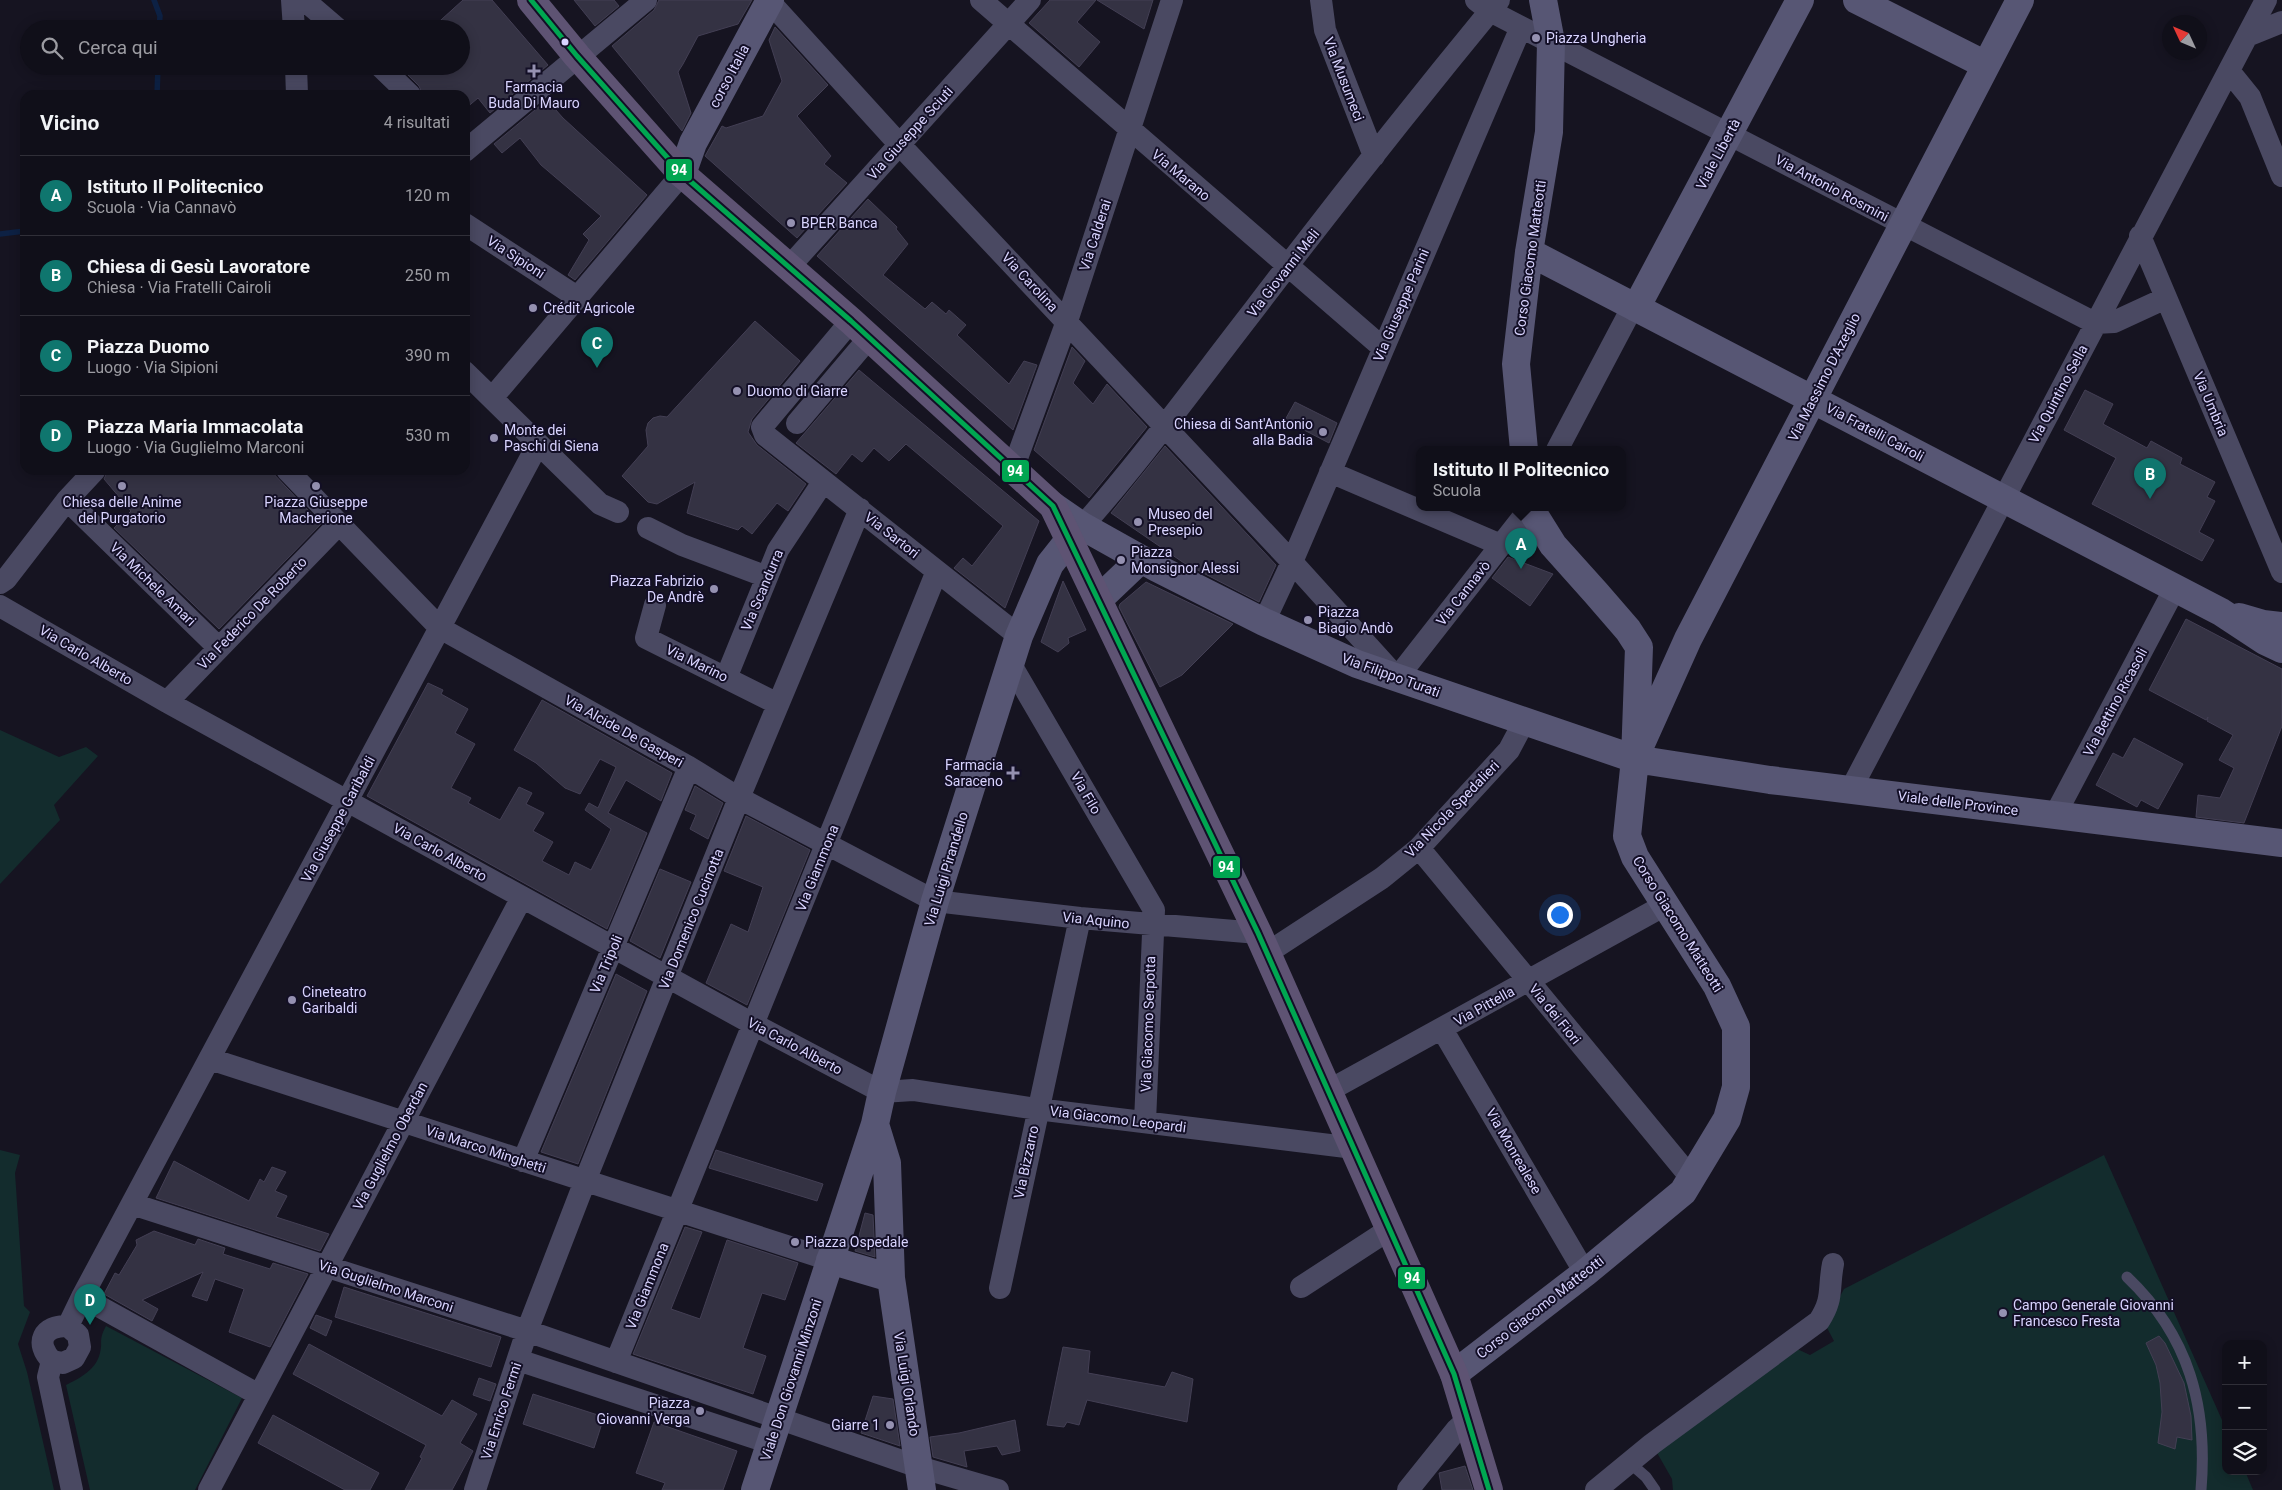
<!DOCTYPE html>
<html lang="it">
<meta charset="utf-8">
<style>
body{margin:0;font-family:Roboto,sans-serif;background:#1e1d26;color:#f1f3f6}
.controls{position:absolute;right:15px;bottom:15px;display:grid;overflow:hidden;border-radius:10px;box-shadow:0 2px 12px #0003}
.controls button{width:45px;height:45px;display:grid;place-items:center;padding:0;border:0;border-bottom:1px solid #302f38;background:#100f19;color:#f1f3f6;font:25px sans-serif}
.compass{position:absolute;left:2162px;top:15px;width:45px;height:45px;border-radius:50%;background:#100f19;box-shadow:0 2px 12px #0003;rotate:314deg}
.you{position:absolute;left:1559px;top:914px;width:18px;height:18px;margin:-12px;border:4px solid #fff;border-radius:50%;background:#1a73e8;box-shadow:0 0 0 8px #1a73e833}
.badge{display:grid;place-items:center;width:32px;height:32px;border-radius:50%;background:#0f766e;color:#fff;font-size:16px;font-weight:700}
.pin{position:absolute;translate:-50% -41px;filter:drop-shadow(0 1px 2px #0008)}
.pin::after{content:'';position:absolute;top:26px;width:18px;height:15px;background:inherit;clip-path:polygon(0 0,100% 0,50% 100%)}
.popup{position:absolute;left:1416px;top:446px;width:210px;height:65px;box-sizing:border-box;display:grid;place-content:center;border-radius:10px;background:#100f19;filter:drop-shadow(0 1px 4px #0005);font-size:16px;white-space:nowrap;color:#9c9ca2}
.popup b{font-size:19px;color:#f1f3f6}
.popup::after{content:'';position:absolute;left:50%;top:100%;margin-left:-10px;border:10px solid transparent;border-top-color:#100f19}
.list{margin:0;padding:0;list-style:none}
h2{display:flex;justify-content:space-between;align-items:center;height:65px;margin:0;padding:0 20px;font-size:21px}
h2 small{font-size:16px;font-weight:400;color:#9c9ca2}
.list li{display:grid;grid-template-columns:32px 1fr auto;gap:15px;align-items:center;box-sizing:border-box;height:80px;padding:0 20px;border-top:1px solid #302f38}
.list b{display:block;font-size:19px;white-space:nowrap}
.list p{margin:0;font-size:16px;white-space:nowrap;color:#9c9ca2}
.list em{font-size:16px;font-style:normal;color:#9c9ca2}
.icon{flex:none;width:28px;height:28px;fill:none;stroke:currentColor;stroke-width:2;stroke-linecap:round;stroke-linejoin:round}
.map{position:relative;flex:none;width:2282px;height:1490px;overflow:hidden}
.search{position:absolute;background:#100f19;box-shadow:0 2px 12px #0003;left:20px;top:20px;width:450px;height:55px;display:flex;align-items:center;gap:12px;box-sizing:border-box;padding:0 18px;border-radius:28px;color:#9c9ca2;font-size:19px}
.panel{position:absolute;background:#100f19;box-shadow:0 2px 12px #0003;left:20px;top:90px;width:450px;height:385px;border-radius:15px}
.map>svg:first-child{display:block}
</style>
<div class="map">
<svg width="2282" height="1490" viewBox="0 0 2282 1490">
<rect width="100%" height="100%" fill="#161421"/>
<!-- green -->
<path fill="#132c2d" d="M0,730l59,27 27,-10 12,9 -44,49 6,15 -60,64z
M0,1150l20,5 -5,18 9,133 6,6 -12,32 9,28 27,118h-54z
M2104,1155l122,274v42h19l8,19h-580l-1,-11 -16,-28 139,-103 15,7 24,-14 -9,-17 19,-35z
M106,1326l136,72 -47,92h-105l-24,-105c14,-7 30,-15 34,-32 3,-12 -2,-12 6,-27z"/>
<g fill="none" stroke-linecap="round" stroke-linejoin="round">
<!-- stream -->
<path stroke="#0d2144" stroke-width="5.5" d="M154,0l6,16 -1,13
M157,95l1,-29
M0,234l25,-3"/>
</g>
<!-- building -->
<path fill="#343243" stroke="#433f54" d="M463,0h29l56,65 -58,48 -12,-15 -13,11v-14h-42l-4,-9 -13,-13 7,-7h48v-37h-30z
M574,0h40l5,6 -24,20z
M659,0h93l-14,24 -40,12 -15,28 -5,8 13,41 -9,18 -70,-85 42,-36z
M1050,0h46l-19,22 23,20 -21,25 -50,-44z
M1097,0h56l-9,29z
M775,27l53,58 -31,31 34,40 -7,8 23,19 -50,55 -92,-82 17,-30 4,2 37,-12 19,-35 -13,-41z
M547,100l16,18 84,77 -72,85 -7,-5 21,-35 -6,-6 18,-18 -60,-51 -21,-27 -18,15 -8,-9z
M868,199l29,28 -1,2 12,15 -25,31 42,34 7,-7 14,12 3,-4 17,15 -9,10 52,49 15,-23 13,4 -24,65 -196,-174z
M755,321l45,40 -48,58 -4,13 9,13 49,39 -18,27 -11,-8 -25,31 -10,-8 -4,4 -51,-17 8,-31 -38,22 -9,-2 -26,-26 26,-30 -2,-16 2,-7 5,-5 7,-2 7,1z
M1072,347l13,14 -12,22 20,21 14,-20 40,43 -58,71 -55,-48z
M859,370l180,151 -34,87 -51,-40 9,-10 9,8 31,-40 -97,-82 -17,17 -15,-13 -12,14 -10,-8 -16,20 -40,-31z
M2085,390l28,14 -10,20 44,24 4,-7 31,17 -2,6 35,18 -8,15 8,4 -16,31 15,8 -12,21 -110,-57 24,-46 -52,-28z
M1295,402l42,21 -8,20 -44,-23z
M1165,446l111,119 -17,37 -75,-39 -73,-50z
M108,470h162l51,54 -102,105 -105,-101 17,-17 -27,-32z
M1508,557l45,17 -23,32 -38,-28z
M1063,581l23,49 -18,8 1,5 -11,9 -17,-10z
M1146,582l87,42 -51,51 -22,12 -41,-80 1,-3z
M2186,619l96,50v57l-38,97 -48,-6 2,-22 22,3 14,-30 -15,-8 14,-25 -26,-14 1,-4 -2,3 -57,-30z
M428,683l15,7 -2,4 27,15 -13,24 20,11 -24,44 20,10 -3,5 32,17 19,-33 13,6 -6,11 18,9 -11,18 20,11 -11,19 27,14 6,-13 16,8 14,-28 6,-13 -26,-19 4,-7 9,5 18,-41 -16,-8 -20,35 -15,-6 -29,-25 -22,-13 28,-50 130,73 -11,28 -35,-21 -18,33 39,20 -40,96 -240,-133z
M2134,738l49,26 -25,45 -17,-9 -4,7 -41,-22 17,-32 10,5z
M695,786l28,17 -15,36 -18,-10 6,-14 -11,-5z
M746,816l64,34 -63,155 -41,-22 25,-59 17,8 15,-45 -39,-16z
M660,869l31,13 -31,76 -30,-17z
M616,974l31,17 -69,173 -37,-12z
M716,1150l107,34 -6,17 -108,-33z
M174,1161l75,40 11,-22 4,3 8,-15 14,5 -11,19 12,5 -11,21 53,17 -9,17 -164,-53z
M865,1213l8,2 2,42 -20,-6z
M685,1227l17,5 -31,77 29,10 27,-79 71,23 -13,37 -23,-7 -19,55 23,8 -13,38 -120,-40z
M154,1231l41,14 3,-6 27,9 -2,6 47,15 3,-6 35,11 -38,73 -41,-15 15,-43 -29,-10 -8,22 -15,-5 11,-24 -61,28 16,9 -6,12 -48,-27 11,-21 4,2 18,-30 -1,-5z
M344,1287l157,50 -10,30 -156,-50z
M316,1315l16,6 -6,15 -16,-8z
M2159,1336l6,7 19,40 7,33 1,24 -15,-3 -2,12 -17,-6 4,-31 -2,-29 -4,-18 -10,-22z
M309,1344l133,72 10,-16 25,14 -17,29 13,8 -21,39h-47l17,-32 -2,-1 6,-12 -133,-71z
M1063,1347l27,4 -2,22 77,14 7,-15 21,7 -6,43 -100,-22 -8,25 -12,-3 -3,5 -17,-2z
M479,1378l17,6 -6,17 -17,-6z
M533,1394l71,23 -10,31 -71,-24z
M873,1396l20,3 7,47 -39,-13z
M273,1415l106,58 -9,17h-25l-87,-47z
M1015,1420l5,31 -18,4 -5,-9 -33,5 3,16 -34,-10 -3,-20 29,-4z
M654,1422l83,29 -14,39h-61l3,-7 -29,-10z
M1465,1466l8,24h-31l-3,-17z"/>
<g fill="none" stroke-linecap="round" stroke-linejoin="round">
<!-- lane -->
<path stroke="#4a4962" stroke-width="11" d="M2127,1277c62,59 81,129 74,213
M1630,1463l16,14 9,13"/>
<!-- street -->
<path stroke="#4a4962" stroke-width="22" d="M292,0l2,29
M304,0l34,29
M768,0l132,145 392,417 105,116 133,-170
M981,0l402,348
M1321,0l4,30 49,126
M1476,0l14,11 31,16 574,296 19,-1 52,-24
M2247,36l35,-14
M296,66l1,29
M380,66l30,29
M2229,71l21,26 32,79
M465,151l181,-151
M465,224l112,73
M2140,236l142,336
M789,267l241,-267
M851,321l-89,106 3,8 254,201
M465,372l135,132 18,8
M492,398l190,-224
M797,423l72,-85
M1557,450l76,-144
M1013,469l54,-148 105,-321
M287,470l153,158 249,139 50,31 196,103 145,17 178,15
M1330,472l171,73
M67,500l152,148
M648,528l34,17 85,32
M1072,538c65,-72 122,-151 181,-227 80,-105 162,-209 246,-311
M0,583l6,-4 61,-79 28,-30
M655,605l-9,33 132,66
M0,606l167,96 586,322 129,68 31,-2 124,19 317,39
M1264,622l28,-60 229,-535
M1010,663l144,247 -9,212
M726,678l52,-128 45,-68
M167,702l171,-177
M1851,789l415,-789
M2055,815l120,-227
M1419,848l273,331
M1267,953l115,-75 37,-30 90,-98 16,-30
M1442,1029l143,244
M210,1059l620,201
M1328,1091l337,-186
M523,1161l166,-394
M132,1204l395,127 392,136 79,23
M1301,1287l89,-58
M1000,1288l80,-370
M82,1297l177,98
M518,1360l252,83
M52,1361c-18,-18 -9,-36 16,-35
M616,1362l321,-791
M72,1490l-24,-113 4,-16 11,2 11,-5 6,-11 -2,-12 -10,-9 14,-29 456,-853
M209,1490l313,-593
M475,1490l52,-159 58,-150 154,-383 121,-289
M1408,1490l49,-61 12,-11
M1596,1490l56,-46 167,-123c15,-23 9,-32 14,-57"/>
<!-- secondary -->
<path stroke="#575674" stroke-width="28" d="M1857,0l129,65
M682,174l11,-31 77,-143
M1529,252l692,360 44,29 17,8
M1636,308l164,-308
M1524,450l-8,-86 13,-112 20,-120 2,-90 -8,-42
M1053,506l29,20 75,42 107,54 93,42 278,95 135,21 512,63
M1099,599l42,-40
M2239,617l24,7 19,2
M1640,746l48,-107 332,-639
M875,1124l12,39 4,115 31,212
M830,1260l61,18
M1454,1374l131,-101 98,-81 44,-73 9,-32v-60l-19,-41 -82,-129 -8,-21 8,-77 4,-112 -11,-17 -32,-37 -43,-48 -23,-37
M755,1490l120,-366 7,-32 53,-191 84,-265 31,-72 19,-24"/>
<!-- primary -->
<path stroke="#5e5373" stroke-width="28" d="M531,0l46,56 105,118 169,147 202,185 205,427 196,441 35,116"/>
<!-- bus-1 casing -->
<g stroke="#130f26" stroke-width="9">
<path id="bus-1" d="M531,0l46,56 105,118 169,147 202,185 205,427 196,441 35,116"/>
</g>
<!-- bus-1 -->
<use href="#bus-1" stroke="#00a651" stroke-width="5"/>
</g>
<!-- markers -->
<g fill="#9591b1" stroke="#130f26" stroke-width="2">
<circle cx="1536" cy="38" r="5"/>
<path d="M531.5 63.5h5v5h5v5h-5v5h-5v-5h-5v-5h5z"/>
<circle cx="791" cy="223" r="5"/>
<circle cx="533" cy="308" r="5"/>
<circle cx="737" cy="391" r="5"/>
<circle cx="1323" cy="432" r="5"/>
<circle cx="494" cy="438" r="5"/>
<circle cx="122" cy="486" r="5"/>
<circle cx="316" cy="486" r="5"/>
<circle cx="1138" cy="522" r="5"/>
<circle cx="1121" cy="560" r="5"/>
<circle cx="714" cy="589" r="5"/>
<circle cx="1308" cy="620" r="5"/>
<path d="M1010.5 765.5h5v5h5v5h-5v5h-5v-5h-5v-5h5z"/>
<circle cx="292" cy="1000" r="5"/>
<circle cx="795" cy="1242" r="5"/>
<circle cx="2003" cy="1313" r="5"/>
<circle cx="700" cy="1411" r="5"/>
<circle cx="890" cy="1425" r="5"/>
</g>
<circle fill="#d9d4ff" stroke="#130f26" stroke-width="2" cx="565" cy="42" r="4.5"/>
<g text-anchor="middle" stroke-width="4" stroke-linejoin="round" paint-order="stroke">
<!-- poi labels -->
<g font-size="14" fill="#d9d4ff" stroke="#130f26" text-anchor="start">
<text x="1546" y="43">Piazza Ungheria</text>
<text x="534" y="92" text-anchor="middle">Farmacia<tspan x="534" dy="16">Buda Di Mauro</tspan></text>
<text x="801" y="228">BPER Banca</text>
<text x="543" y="313">Crédit Agricole</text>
<text x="747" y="396">Duomo di Giarre</text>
<text x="1313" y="429" text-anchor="end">Chiesa di Sant'Antonio<tspan x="1313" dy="16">alla Badia</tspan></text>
<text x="504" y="435">Monte dei<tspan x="504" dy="16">Paschi di Siena</tspan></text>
<text x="122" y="507" text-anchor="middle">Chiesa delle Anime<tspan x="122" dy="16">del Purgatorio</tspan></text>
<text x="316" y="507" text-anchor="middle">Piazza Giuseppe<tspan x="316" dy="16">Macherione</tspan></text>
<text x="1148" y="519">Museo del<tspan x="1148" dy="16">Presepio</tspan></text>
<text x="1131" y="557">Piazza<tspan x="1131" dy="16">Monsignor Alessi</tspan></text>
<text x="704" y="586" text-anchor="end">Piazza Fabrizio<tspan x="704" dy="16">De Andrè</tspan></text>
<text x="1318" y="617">Piazza<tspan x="1318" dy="16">Biagio Andò</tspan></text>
<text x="1003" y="770" text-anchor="end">Farmacia<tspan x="1003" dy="16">Saraceno</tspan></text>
<text x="302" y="997">Cineteatro<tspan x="302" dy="16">Garibaldi</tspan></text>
<text x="805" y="1247">Piazza Ospedale</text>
<text x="2013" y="1310">Campo Generale Giovanni<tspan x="2013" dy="16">Francesco Fresta</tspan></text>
<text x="690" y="1408" text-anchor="end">Piazza<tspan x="690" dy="16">Giovanni Verga</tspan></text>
<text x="880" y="1430" text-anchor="end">Giarre 1</text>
</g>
<!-- street labels -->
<g font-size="14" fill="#d9d4ff" stroke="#130f26">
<text transform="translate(729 76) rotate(-62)" y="5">corso Italia</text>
<text transform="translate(1344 79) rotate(69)" y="5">Via Musumeci</text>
<text transform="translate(910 133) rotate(-48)" y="5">Via Giuseppe Sciuti</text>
<text transform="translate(1718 154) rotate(-62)" y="5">Viale Libertà</text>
<text transform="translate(1181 175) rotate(40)" y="5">Via Marano</text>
<text transform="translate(1832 188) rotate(28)" y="5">Via Antonio Rosmini</text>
<text transform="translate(1095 235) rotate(-72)" y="5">Via Calderai</text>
<text transform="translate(516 257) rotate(33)" y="5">Via Sipioni</text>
<text transform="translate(1530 258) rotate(-82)" y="5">Corso Giacomo Matteotti</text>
<text transform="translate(1283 273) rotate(-52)" y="5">Via Giovanni Meli</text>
<text transform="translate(1030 282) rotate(47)" y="5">Via Carolina</text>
<text transform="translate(1401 305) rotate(-67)" y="5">Via Giuseppe Parini</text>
<text transform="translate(1824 377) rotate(-63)" y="5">Via Massimo D'Azeglio</text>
<text transform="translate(2058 394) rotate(-62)" y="5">Via Quintino Sella</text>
<text transform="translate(2211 404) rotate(67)" y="5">Via Umbria</text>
<text transform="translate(1875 432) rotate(28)" y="5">Via Fratelli Cairoli</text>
<text transform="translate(892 535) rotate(38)" y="5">Via Sartori</text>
<text transform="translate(153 584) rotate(44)" y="5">Via Michele Amari</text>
<text transform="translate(762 590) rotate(-67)" y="5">Via Scandurra</text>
<text transform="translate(1463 593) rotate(-52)" y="5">Via Cannavò</text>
<text transform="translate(252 613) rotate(-46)" y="5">Via Federico De Roberto</text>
<text transform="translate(86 655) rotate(30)" y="5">Via Carlo Alberto</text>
<text transform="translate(697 663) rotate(26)" y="5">Via Marino</text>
<text transform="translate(1391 675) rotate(20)" y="5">Via Filippo Turati</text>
<text transform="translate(2115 702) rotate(-62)" y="5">Via Bettino Ricasoli</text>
<text transform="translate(624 731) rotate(29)" y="5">Via Alcide De Gasperi</text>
<text transform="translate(1086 793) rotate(60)" y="5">Via Filo</text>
<text transform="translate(1958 803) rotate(7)" y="5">Viale delle Province</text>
<text transform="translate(1452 809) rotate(-46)" y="5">Via Nicola Spedalieri</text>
<text transform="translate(338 819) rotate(-62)" y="5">Via Giuseppe Garibaldi</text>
<text transform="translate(440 852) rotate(29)" y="5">Via Carlo Alberto</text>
<text transform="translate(817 868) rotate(-68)" y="5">Via Giammona</text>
<text transform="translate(946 869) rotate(-73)" y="5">Via Luigi Pirandello</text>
<text transform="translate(691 919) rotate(-68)" y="5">Via Domenico Cucinotta</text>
<text transform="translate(1096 920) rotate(6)" y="5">Via Aquino</text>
<text transform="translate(1678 924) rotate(58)" y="5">Corso Giacomo Matteotti</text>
<text transform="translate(606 964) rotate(-67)" y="5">Via Tripoli</text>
<text transform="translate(1484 1006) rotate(-29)" y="5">Via Pittella</text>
<text transform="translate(1555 1014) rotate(51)" y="5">Via dei Fiori</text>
<text transform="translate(1148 1024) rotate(-88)" y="5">Via Giacomo Serpotta</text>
<text transform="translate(795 1046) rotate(28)" y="5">Via Carlo Alberto</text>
<text transform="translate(1118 1119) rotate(7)" y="5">Via Giacomo Leopardi</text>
<text transform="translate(390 1146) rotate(-62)" y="5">Via Guglielmo Oberdan</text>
<text transform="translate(486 1149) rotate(18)" y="5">Via Marco Minghetti</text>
<text transform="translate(1514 1151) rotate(60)" y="5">Via Monrealese</text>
<text transform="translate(1026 1162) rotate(-78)" y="5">Via Bizzarro</text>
<text transform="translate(386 1286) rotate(18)" y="5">Via Guglielmo Marconi</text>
<text transform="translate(647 1286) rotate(-68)" y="5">Via Giammona</text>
<text transform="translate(1540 1307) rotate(-38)" y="5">Corso Giacomo Matteotti</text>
<text transform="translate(791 1380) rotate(-72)" y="5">Viale Don Giovanni Minzoni</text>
<text transform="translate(907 1384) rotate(81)" y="5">Via Luigi Orlando</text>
<text transform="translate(501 1411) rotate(-72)" y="5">Via Enrico Fermi</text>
</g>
</g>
<g stroke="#130f26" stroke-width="2">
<rect x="665" y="158" width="28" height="24" rx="5" fill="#00a651"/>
<rect x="1001" y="459" width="29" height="24" rx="5" fill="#00a651"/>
<rect x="1212" y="855" width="29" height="24" rx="5" fill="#00a651"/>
<rect x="1397" y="1266" width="29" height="24" rx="5" fill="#00a651"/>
</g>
<g font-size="14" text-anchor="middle" font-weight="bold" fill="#fff">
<text x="679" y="175">94</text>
<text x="1015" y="476">94</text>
<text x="1226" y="872">94</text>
<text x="1412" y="1283">94</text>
</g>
</svg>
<div class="controls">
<button>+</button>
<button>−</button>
<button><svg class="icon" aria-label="layers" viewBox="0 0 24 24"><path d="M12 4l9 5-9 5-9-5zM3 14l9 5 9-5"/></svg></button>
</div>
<svg class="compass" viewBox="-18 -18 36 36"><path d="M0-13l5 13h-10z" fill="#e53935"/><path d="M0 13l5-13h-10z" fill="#9c9ca2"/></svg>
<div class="you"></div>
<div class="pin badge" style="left:1521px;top:569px">A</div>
<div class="popup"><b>Istituto Il Politecnico</b>Scuola</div>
<div class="pin badge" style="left:2150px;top:499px">B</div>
<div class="pin badge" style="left:597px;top:368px">C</div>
<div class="pin badge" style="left:90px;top:1325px">D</div>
<div class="search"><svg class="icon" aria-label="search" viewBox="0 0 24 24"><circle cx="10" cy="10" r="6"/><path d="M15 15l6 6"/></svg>Cerca qui</div>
<section class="panel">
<h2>Vicino<small>4 risultati</small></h2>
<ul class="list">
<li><span class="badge">A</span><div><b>Istituto Il Politecnico</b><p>Scuola · Via Cannavò</p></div><em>120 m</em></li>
<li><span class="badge">B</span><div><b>Chiesa di Gesù Lavoratore</b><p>Chiesa · Via Fratelli Cairoli</p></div><em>250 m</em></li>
<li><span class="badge">C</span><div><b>Piazza Duomo</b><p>Luogo · Via Sipioni</p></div><em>390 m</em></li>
<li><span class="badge">D</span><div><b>Piazza Maria Immacolata</b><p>Luogo · Via Guglielmo Marconi</p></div><em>530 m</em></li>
</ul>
</section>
</div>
